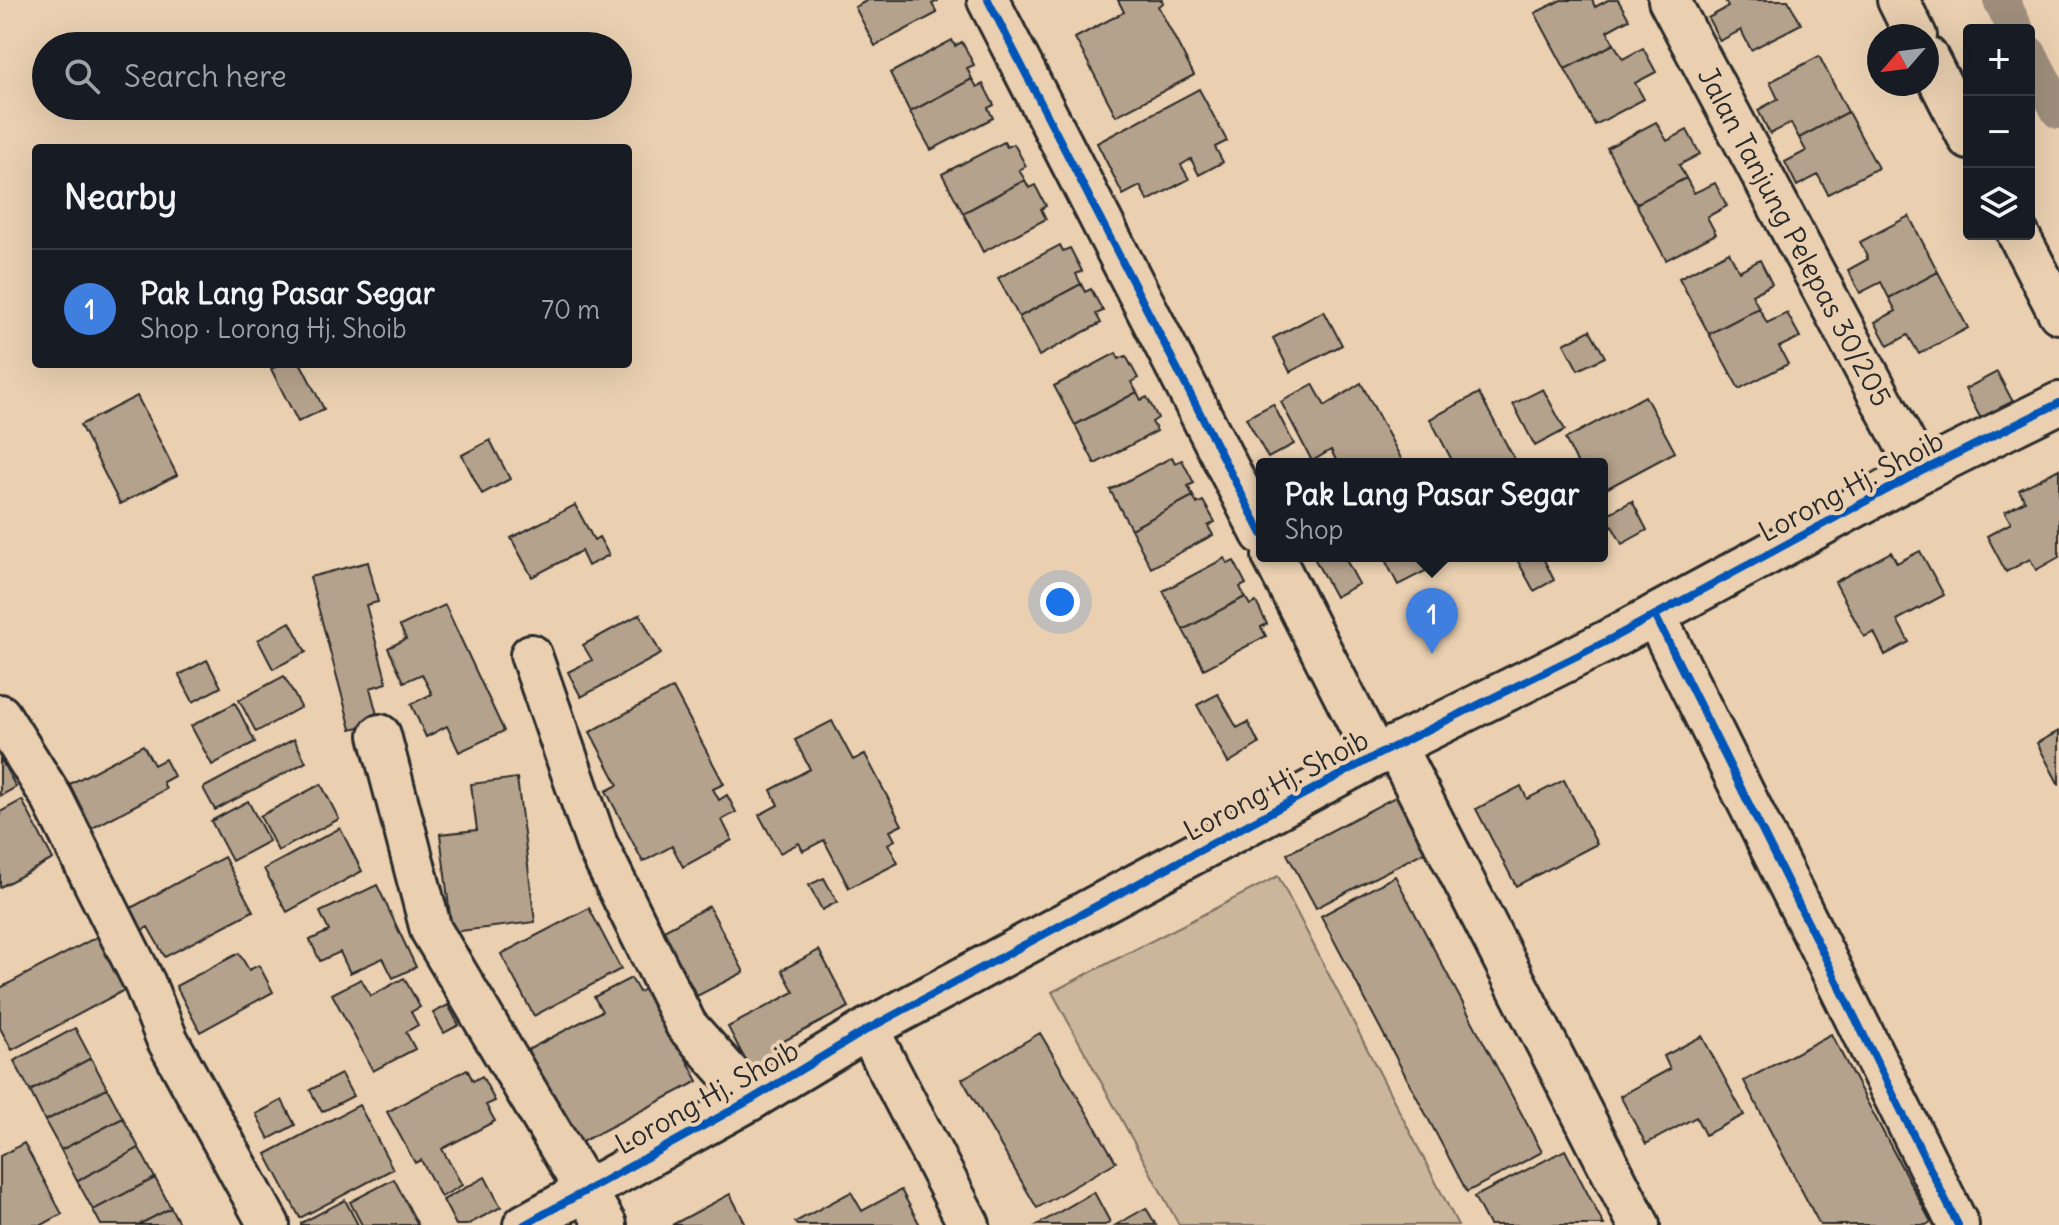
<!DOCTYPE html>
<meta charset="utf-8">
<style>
body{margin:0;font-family:Delius,sans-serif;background:#242831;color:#f1f3f6}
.controls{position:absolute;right:24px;top:24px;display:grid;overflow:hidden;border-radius:8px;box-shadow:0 8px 32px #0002}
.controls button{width:72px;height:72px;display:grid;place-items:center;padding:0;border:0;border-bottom:2px solid #363941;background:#171b24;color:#f1f3f6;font:40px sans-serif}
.compass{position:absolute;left:1867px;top:24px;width:72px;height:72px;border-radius:50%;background:#171b24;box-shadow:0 8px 32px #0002;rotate:242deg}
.you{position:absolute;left:1060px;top:602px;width:28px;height:28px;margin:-20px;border:6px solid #fff;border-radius:50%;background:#1a73e8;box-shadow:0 0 0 12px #1a73e833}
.badge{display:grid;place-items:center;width:52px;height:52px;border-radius:50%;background:#d1495b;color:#fff;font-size:26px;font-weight:700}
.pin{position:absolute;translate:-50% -66px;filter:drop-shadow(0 2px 4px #0008)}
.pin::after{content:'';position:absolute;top:42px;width:28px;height:24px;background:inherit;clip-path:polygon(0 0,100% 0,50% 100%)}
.popup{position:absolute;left:1256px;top:458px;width:352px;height:104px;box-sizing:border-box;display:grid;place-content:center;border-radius:8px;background:#171b24;filter:drop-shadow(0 2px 6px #0005);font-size:26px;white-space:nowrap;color:#9ea1a6}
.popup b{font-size:30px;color:#f1f3f6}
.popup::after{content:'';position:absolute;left:50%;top:100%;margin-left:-16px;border:16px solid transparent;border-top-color:#171b24}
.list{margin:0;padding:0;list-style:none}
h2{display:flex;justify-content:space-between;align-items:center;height:104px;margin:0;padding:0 32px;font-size:34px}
h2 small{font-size:26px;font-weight:400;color:#9ea1a6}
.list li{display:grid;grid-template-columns:52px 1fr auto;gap:24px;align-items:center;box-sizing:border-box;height:120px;padding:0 32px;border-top:2px solid #363941}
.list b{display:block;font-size:30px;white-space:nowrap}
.list p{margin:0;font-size:26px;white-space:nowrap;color:#9ea1a6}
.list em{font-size:26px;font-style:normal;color:#9ea1a6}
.icon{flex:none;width:44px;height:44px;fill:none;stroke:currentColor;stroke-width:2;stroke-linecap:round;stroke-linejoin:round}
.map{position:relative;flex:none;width:2059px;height:1225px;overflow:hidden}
.search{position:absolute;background:#171b24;box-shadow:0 8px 32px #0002;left:32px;top:32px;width:600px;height:88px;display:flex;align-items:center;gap:20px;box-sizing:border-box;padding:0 28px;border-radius:44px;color:#9ea1a6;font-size:30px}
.panel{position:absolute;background:#171b24;box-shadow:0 8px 32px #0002;left:32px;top:144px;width:600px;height:224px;border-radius:8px}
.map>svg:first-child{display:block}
</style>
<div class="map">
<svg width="2059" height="1225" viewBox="0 0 2059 1225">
<rect width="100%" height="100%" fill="#ead0b1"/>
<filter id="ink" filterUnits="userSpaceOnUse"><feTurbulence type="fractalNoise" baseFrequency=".0125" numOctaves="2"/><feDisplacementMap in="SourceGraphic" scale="16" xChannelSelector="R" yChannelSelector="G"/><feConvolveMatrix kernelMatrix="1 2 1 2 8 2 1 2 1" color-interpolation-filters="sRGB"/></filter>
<g filter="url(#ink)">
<!-- green -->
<path fill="#cbb59b" stroke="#7b7063" stroke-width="2" d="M1278,876l180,349h-279l-127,-233z"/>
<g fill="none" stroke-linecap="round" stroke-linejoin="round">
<!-- canal -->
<path stroke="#9f8e7c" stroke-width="36" d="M2001,0l15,30
M2029,54l30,57"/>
</g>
<!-- building -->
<path fill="#b5a28c" stroke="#2b2b2b" stroke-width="2" d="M868,0h70v1l-6,3 5,9 -62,33 -20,-39z
M1118,0h44l1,3 -5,3 36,69 -78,41 -41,-78 49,-26z
M1561,0h31l3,7 13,-7h10l11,19 -22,12 7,13 -49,25 -30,-56z
M1725,0h63l13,24 -50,26 -10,-20 -21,11 -12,-23 20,-11z
M952,40l3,6 7,-4 12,23 -7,3 5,11 -62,33 -20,-39z
M1614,44l9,15 20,-11 13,24 -21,11 9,16 -49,26 -30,-56z
M1819,56l29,56 -49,26 -8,-15 -21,11 -12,-24 20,-11 -8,-17z
M972,79l5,8 6,-3 11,21 -6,3 5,10 -62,32 -21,-38z
M1199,89l28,52 -12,6 8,15 -24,13 -8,-16 -10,6 8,14 -41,22 -8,-15 -17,9 -26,-52z
M1848,112l30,56 -50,26 -10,-19 -21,11 -12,-24 21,-11 -7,-13z
M1656,122l11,19 20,-11 13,24 -21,11 7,13 -50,26 -29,-56z
M1004,142l3,5 7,-3 12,22 -7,4 6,10 -62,33 -21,-39z
M1686,178l8,15 21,-10 12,23 -20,11 9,17 -50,26 -30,-56z
M1025,180l4,8 6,-3 11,21 -5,3 5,10 -63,33 -20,-39z
M1909,216l29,56 -49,26 -8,-16 -21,11 -12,-23 20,-11 -8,-17z
M1060,245l3,6 7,-3 12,23 -6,3 5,10 -62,33 -21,-39z
M1729,252l10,19 21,-11 12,24 -20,11 7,13 -50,26 -30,-56z
M1938,272l30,56 -49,26 -11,-19 -20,11 -13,-24 21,-11 -7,-13z
M1081,284l4,8 6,-3 12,22 -7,3 5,9 -62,33 -20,-39z
M1759,308l8,15 20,-10 13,24 -21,10 9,17 -49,25 -30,-55z
M1324,311l18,34 -52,27 -17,-34z
M1590,330l15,27 -27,13 -14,-26z
M1116,353l3,6 7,-3 12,22 -7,4 6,10 -62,33 -21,-39z
M281,364h20l23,45 -26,13 -27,-53z
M1997,372l16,30 -32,17 -16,-30z
M1361,383l43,81h-66l-7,-14 -19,11 -31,-59 32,-18 12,22z
M1543,389l22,41 -30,16 -22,-42z
M1137,392l4,8 6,-3 11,21 -6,4 5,9 -62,33 -20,-39z
M1479,393l38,71h-63l-24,-45z
M137,396l40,79 -57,29 -40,-79z
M1645,396l30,56 -73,39v-27h-24l-13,-25z
M1273,404l21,40 -26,14 -22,-40z
M490,440l20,39 -28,15 -20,-39z
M1172,457l3,6 7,-3 12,23 -6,3 5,10 -62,33 -21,-39z
M2059,469v88l-23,13 -6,-11 -24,13 -19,-36 24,-13 -6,-11 20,-11 -6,-11z
M1193,496l4,8 6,-3 12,21 -7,4 5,9 -62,33 -20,-39z
M1632,501l15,29 -25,14 -16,-29z
M575,505l19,35 5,-3 10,18 -21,11 -7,-15 -49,26 -21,-39z
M1920,551l24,44 -47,25 12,22 -24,13 -11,-23 -10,5 -29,-55 56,-30 6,11z
M1313,556h31l15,28 -24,13z
M1383,556h69l1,1 -55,28z
M1515,556h27l12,24 -20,11z
M1225,558l3,6 6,-3 12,23 -6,3 5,10 -62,33 -20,-39z
M368,562l10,40 -12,3 21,78 -17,5 9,34 -28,7 -41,-152z
M1245,597l5,8 6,-3 11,22 -6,3 5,9 -62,33 -21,-39z
M445,605l59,126 -45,21 -12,-26 -21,11 -15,-33 21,-10 -10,-20 -18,8 -16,-34 18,-9 -6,-13z
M640,614l21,40 -80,43 -13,-25 24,-12 -9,-15z
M290,622l16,30 -33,17 -15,-29z
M207,660l14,27 -28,15 -14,-27z
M284,676l17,31 -45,25 -17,-32z
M673,688l51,96 -11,5 6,11 8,-5 9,17 -14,8 10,20 -49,27 -11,-21 -29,16 -37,-71 12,-6 -28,-53z
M1218,694l19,34 11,-6 11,22 -31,19 -31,-58z
M235,703l20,39 -43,23 -21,-39z
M832,721l21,39 12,-6 37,71 -12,6 5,9 -7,4 10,19 -49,25 -25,-48 -21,11 -4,-8 -19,10 -21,-38 19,-10 -7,-15 39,-21 -15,-29z
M2059,731v54l-22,-42z
M294,739l12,23 -91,48 -12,-22z
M143,745l11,20 11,-6 9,17 -11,6 3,7 -75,40 -23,-44z
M0,758l16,29 -16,9z
M517,778l18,144 -83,10 -12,-98 37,-4 -6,-46z
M1564,780l33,64 -81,42 -40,-77 45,-23 6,13z
M321,784l18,35 -61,32 -18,-35z
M1397,796l29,55 -110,57 -29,-54z
M22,800l31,59 -53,28v-75z
M248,801l21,40 -37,20 -21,-40z
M340,828l22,43 -75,41 -23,-43z
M224,857l29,54 -88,46 -17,-30 -16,9 -12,-22z
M1395,876l147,276 -75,40 -146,-276z
M824,878l13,24 -15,8 -13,-25z
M377,885l39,82 -23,11 -10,-20 -33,15 -10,-21 -20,9 -10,-21 19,-9 -9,-19z
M709,906l35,66 -47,24 -35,-65z
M589,908l32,61 -87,47 -33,-62z
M102,934l28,53 -118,63 -12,-22v-40z
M819,950l30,57 -71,37 7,12 -33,17 -24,-46 66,-35 -12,-22z
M239,953l10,17 10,-5 14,27 -73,40 -24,-46z
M404,978l16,29 -9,5 7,13 -12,7 9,17 -42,22 -41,-77 29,-15 10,17z
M631,978l8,14 9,-5 50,94 -126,66 -50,-94 80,-42 -8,-14z
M448,1005l11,20 -15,8 -11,-20z
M75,1028l16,30 -61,33 -16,-30z
M1040,1033l76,129 -79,46 -75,-129z
M1831,1034l100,188 -5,3h-106l-76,-144z
M1702,1036l42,79 -39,20 -9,-18 -50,27 -26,-48 50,-27 -6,-13z
M91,1058l16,30 -62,33 -15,-30z
M467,1069l6,12 9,-5 13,25 -9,4 9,16 -53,28 20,36 -21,12 -20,-37 -6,3 -28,-51z
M341,1074l12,22 -31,16 -12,-22z
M107,1088l16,30 -62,32 -16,-29z
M282,1100l13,25 -26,14 -13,-25z
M359,1105l34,64 -93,49 -34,-64z
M123,1118l16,30 -62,33 -16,-31z
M24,1143l38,71 -20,11h-42v-69z
M139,1148l16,30 -62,32 -16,-29z
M1565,1150l39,75h-115l-15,-28z
M485,1177l16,30 -34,18h-11l-13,-25z
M155,1178l16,30 -33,17h-37l-8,-15z
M394,1179l24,46h-56l-12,-23z
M901,1190l19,35h-123l-2,-3 56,-30 11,19z
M1094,1192l16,30 -5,3h-68z
M730,1194l16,31h-74z
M345,1200l13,25h-57v-2z
M171,1208l9,17h-42z
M1146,1208l10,17h-40z"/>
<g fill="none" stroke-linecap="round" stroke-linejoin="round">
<!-- minor casing -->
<g stroke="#2b2b2b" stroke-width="46">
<g id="minor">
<path d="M988,0l274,534"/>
<path id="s1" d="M1669,0l251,472"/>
<path d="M1898,0l18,36"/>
<path d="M1927,57l42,82"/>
<path d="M2018,234l41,79"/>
<path d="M1273,556l102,200"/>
<path d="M1655,615l303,610"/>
<path d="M531,655l66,190 89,180 66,74"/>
<path d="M0,715l52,83 93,186 22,55 102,186"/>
<path d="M380,735l51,195 175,295"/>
<path d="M1395,746l244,479"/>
<path d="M868,1029l101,196"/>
<path d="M524,1225l228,-126 116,-70 507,-273 230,-114 315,-170 139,-69"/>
</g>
</g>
<!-- minor -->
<use href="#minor" stroke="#ead0b1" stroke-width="40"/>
<!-- cycleway casing -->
<g stroke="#ead0b1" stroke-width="13">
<path id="cycleway" d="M988,0l274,534
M1655,615l303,610
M524,1225l228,-126 116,-70 507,-273 230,-114 315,-170 139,-69"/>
</g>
<!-- cycleway -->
<use href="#cycleway" stroke="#0057b8" stroke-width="8"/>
</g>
</g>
<g text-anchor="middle" stroke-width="8" stroke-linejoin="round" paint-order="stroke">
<!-- street labels -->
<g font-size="28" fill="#2b2b2b" stroke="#ead0b1">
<text dy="10" stroke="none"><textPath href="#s1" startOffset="268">Jalan Tanjung Pelepas 30/205</textPath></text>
<text transform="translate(1851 486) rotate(-28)" y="10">Lorong Hj. Shoib</text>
<text transform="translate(1276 785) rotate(-28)" y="10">Lorong Hj. Shoib</text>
<text transform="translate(707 1097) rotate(-29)" y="10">Lorong Hj. Shoib</text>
</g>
</g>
</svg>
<div class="controls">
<button>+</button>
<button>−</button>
<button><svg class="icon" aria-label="layers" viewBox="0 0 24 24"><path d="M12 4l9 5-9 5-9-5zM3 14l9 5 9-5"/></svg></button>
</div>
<svg class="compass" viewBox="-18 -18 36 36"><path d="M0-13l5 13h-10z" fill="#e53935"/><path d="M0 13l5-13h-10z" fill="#9ea1a6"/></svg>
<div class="you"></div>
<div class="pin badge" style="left:1432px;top:654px;background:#3f7fe0">1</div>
<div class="popup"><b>Pak Lang Pasar Segar</b>Shop</div>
<div class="search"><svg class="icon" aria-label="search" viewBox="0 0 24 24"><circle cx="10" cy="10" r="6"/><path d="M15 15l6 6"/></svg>Search here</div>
<section class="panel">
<h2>Nearby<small></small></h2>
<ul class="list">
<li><span class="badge" style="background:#3f7fe0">1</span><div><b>Pak Lang Pasar Segar</b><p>Shop · Lorong Hj. Shoib</p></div><em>70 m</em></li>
</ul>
</section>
</div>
